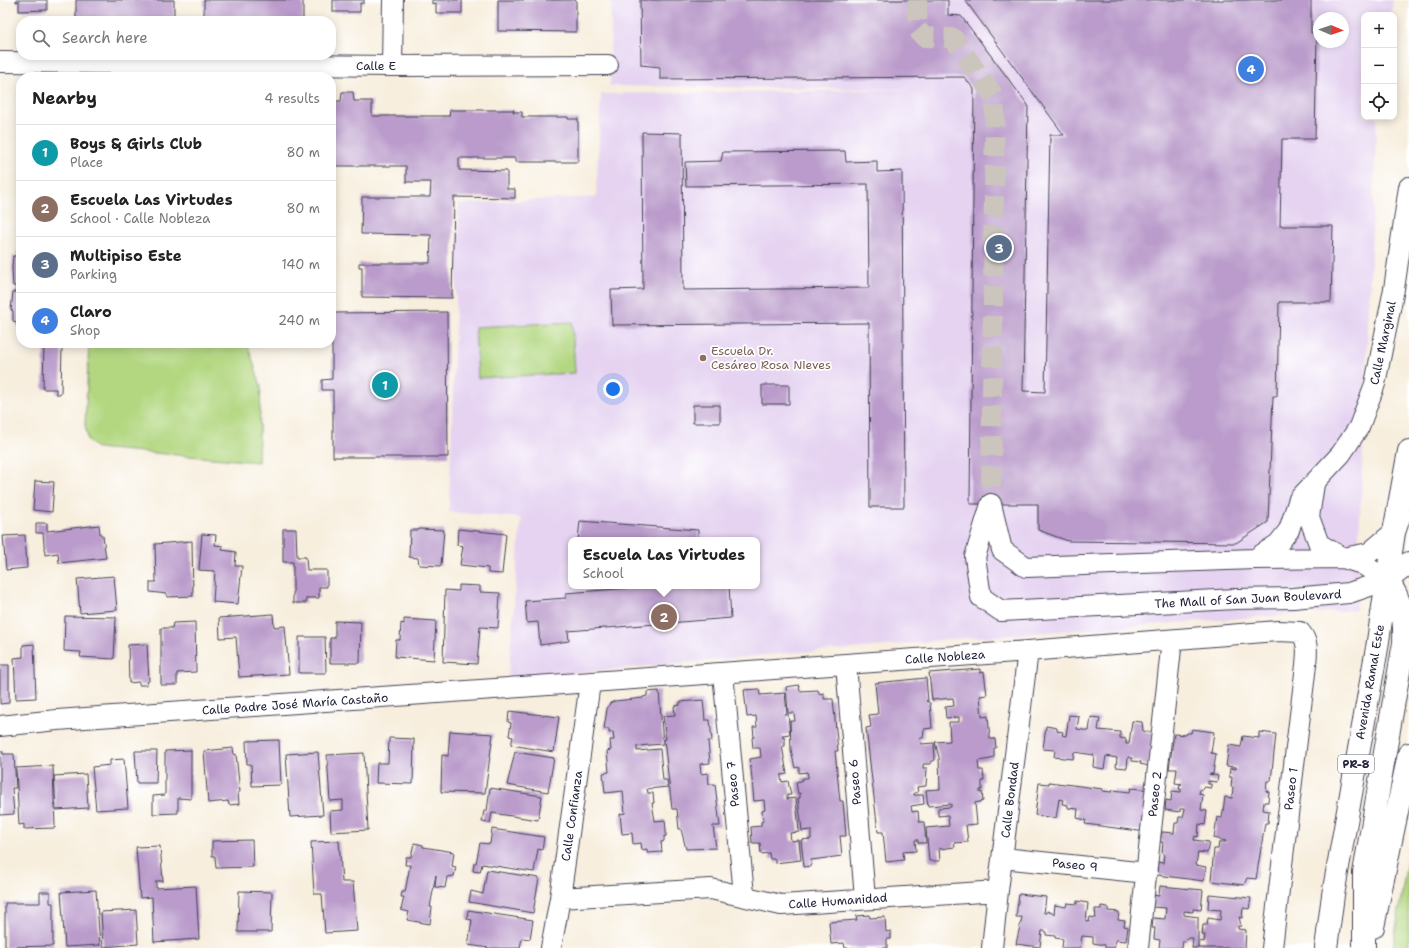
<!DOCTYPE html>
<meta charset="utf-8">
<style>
body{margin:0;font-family:"Shantell Sans",sans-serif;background:#f2f2f2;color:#222}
.controls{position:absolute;right:12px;top:12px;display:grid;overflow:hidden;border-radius:8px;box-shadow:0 2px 10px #0003}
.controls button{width:36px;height:36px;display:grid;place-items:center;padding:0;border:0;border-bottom:1px solid #e0e0e0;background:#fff;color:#222;font:20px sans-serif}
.compass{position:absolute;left:1313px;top:12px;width:36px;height:36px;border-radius:50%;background:#fff;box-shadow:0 2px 10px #0003;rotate:92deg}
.you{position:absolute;left:613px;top:389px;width:14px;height:14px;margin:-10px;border:3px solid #fff;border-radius:50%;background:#1a73e8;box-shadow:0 0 0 6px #1a73e833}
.badge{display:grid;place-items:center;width:26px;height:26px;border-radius:50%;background:#0b8043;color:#fff;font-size:13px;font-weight:700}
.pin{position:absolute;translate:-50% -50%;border:2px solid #fff;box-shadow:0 1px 4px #0006}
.popup{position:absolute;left:568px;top:537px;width:192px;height:52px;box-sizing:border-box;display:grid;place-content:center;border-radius:8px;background:#fff;filter:drop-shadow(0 1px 3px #0005);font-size:13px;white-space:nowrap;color:#767676}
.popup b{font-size:15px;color:#222}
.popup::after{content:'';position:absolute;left:50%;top:100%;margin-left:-8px;border:8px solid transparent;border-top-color:#fff}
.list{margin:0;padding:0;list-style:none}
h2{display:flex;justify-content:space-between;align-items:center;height:52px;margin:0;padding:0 16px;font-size:17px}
h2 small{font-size:13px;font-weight:400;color:#767676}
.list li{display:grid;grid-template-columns:26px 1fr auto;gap:12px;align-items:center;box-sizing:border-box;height:56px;padding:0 16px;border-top:1px solid #e0e0e0}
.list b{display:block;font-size:15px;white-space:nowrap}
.list p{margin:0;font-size:13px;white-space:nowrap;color:#767676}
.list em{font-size:13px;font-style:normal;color:#767676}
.icon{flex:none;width:22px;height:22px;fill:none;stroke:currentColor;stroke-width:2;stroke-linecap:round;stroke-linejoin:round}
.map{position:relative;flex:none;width:1409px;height:948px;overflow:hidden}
.search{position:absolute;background:#fff;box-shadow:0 2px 10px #0003;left:16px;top:16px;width:320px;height:44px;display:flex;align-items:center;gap:10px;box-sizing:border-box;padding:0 14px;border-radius:16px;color:#767676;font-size:15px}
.panel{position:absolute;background:#fff;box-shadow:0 2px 10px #0003;left:16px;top:72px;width:320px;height:276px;border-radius:16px}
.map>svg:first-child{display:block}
</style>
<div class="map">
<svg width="1409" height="948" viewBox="0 0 1409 948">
<rect width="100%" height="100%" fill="#fff"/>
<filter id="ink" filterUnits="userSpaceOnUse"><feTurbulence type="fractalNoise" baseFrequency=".025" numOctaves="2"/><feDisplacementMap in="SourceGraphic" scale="8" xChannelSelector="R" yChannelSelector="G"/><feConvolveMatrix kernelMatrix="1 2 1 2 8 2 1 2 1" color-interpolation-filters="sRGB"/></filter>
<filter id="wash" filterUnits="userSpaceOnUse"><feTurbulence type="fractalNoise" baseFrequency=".012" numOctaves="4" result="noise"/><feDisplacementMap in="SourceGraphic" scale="16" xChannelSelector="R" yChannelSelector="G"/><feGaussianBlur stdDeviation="0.9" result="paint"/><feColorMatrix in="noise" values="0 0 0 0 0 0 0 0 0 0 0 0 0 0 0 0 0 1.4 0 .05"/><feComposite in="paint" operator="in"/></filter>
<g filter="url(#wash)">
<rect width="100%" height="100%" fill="#f7eedd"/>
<!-- built -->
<path fill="#e5d3f1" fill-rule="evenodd" d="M611,0h782l-2,15h-27v102h13l-21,493 -404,29 -98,10 -66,4 -280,26 13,-161 -72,-6 10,-308 137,-7 5,-103 321,-5 -312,-3zM1319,18h24v24h-24zM571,540h186v46h-186z"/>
<!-- green -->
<path fill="#b2d780" stroke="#6a7c5e" d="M572,322l3,51 -97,5 -3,-51z
M89,343h158l14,43 -3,76 -162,-14 -8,-8 -3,-15z
M1409,848v100h-16z"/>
<g id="blocks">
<!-- building -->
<path fill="#ba9bcb" d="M16,0h31v10l-28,1v-10l-3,1z
M76,0h98v21h-98z
M204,0h99v21h-99z
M333,0h31v3h-4v9h-27z
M432,0h30v13h-26v-10l-4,1z
M498,0h78v32l-78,-1z
M640,0h308v15l13,1 67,89 -5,286 22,1 5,-257h14l-99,-135h346v33h6l-2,106h-33l-2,87h53l-2,76h-52l-2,94h-4l-5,126 -32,21 -168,-2 -30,-11v-26h-68l4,-415 -10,-12 -304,2v-12l-19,-2z
M342,92h11l1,9h18v15h77l1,-6h64l-1,2h9v5h46v2h10v43h-63v-4h-56v12l48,1v18h8v9l-61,-1 -2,101 -90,-1v-30h-3v-4h71l1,-28 -70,-1 1,-37h68l1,-15h-25v-16h-75v-65h10z
M642,132l40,1 1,157 186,-2 -1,-104 -182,2 -1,-24 36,-1 2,-9 122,-1 1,11 31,-1v11l25,-1 2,336h-34l-1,-184 -257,2 -1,-35 32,-1z
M17,251h4v75h-4v-4l-4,-1v-10l-2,-1 2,-18h3v-6h-3l-1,-19 1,-11h4z
M447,312l1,145h-115v-67h-11v-10l10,-1v-66z
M44,343h18l-1,51h-5v-5h-13z
M762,385h27v19h-27z
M693,405h27v18h-27z
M35,481l19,1 -2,30 -19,-2z
M580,521l118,9v10h-120z
M36,523h11v8l52,-6 1,9 3,2 3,22 -47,5 -1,-10 -13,2 -2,-22h-7z
M283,529h13l1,28h9l1,13h20v17h-8v11h-13v5h-13v-41h-10z
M419,529l25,1 -3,36 -22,-1 -1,-7 -9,-1 1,-27h9z
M458,529l48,5 -4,40 -14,-1v-5l-28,-3 3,-19 -6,-1z
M202,534l14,1 -1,10 8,1 -1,4 14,2 -1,14h7l-4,38 -25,-2 2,-31 -16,-1z
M25,535l2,33 -21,2 -3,-34z
M192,541l1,55 -26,1v-3l-17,-2v-10h6l-1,-38z
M114,576l3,34 -37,3 -3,-34z
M459,585l21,1v6l20,1 -2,35 -18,-1 -3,37 -34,-2 2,-72 14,1z
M656,586h73l2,32 -163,13 1,10 -29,4 -2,-23 -11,1 -2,-22 41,-3v-5z
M273,614l1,13 11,-1 4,48 -50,3 -3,-40 -16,1 -1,-20z
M65,616l51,1 -2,42 -34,-2 1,-5 -17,-1z
M404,619l32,2 -2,39 -39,-3 1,-17h4l1,-17 3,1z
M335,621l26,1 -1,41h-30v-25h5z
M195,622l1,50 -19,1v12h-16v-57h11l1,-5z
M299,637h26l1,36h-27z
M34,644l2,54 -20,1 -2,-41 9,-1v-12z
M147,644l2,37 -2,1v3h-8v-3l-10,1 -1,-38z
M0,665h9v38l-9,1z
M980,669v4l4,-1 3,23 -7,1 2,21 6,-1 2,23h5l1,9h-2v9l-3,1v1l-13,2 1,9h4l1,11h-2v9h-2v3l2,-1 1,9 -8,2 2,21 -11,1 2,17 -14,1 1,4 -16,2 1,12h-11l-3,-33 23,-2 -1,-11 -10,1v-8l13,-1v-3l-23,2 -2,-16 14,-1 -1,-32 -4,-15 15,-1 -1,-19h10v-5l-13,1 -1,-11 9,-1 -1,-8 -21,2 -3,-27z
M926,678l2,23h-2l4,2 2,25 -8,1 -1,9h-3l1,6 13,-1 1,17 -4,2v2h-8v4h4l-1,18 -9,1 1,5 -4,1v2h9l1,9 -13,2 1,6 6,-1 1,11h5l2,21h-8v-3h-3l1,11 -13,1 1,8 -18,2 -3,-30h-5l-12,-104 5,-1 -2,-12 9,-1 -3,-31z
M799,685l1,6 18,-1 1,4 5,-1v6h9l5,52h-3l5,50h3l3,35h-6l2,20 -31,4v6l-7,1 -3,-27 10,-1v-9l-9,1 -4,-33h2v-5l-2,1 -2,-12 5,-1 2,-3h5v-2l-1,-4 -8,1v-6l-4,1 -4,-18 -1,-29h5l-1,-8h-6l-2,-26z
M759,689l1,6 25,-2 2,20 -3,1h4l2,20 -8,1 1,3h2v8h-3l5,28 -6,1v3l1,4 6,-1 3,14h-4v4l9,-1 3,34 -9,1 1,8 8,-1 2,20 -26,3v-4h-5l-1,-6 -8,1 -1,-11h-8l-1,-16 10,-1v-4l2,-1 -1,-10 3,-1 -1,-10 -10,1 -4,-42 11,-2 -1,-9h-7l-1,-10 2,-1 -1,-10h4l-1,-11 -9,1 -3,-27z
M659,691l4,53 -26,2v5l23,-2 3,31h4l1,7 -21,2 1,4h5l1,10h-2l3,18 10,-1 1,11v5h-2v5l-3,1 1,10 -15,1v-4l-5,1 -1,-7 -8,1 -1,-11 -10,1 -2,-20 5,-1 -2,-22 -18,2 -2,-20 6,-1 -2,-21 4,-1 -1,-10h4l-1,-8 -4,1v-4h-5l3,-20 3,-6 5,-2 28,-3v-1l4,-1v-4z
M703,700l2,20h5l2,21h-4l2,22 -10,1 1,10 7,-1 1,11h6l5,42h-7l3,22 -30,1 -5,-20h-2l-2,-20h-5l-8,-70h2l-3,-23 12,-1 -1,-9 6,-1v-3z
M509,711l50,6 -5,35 -43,-7 2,-8 -4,-1 2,-13 -3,-1z
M1069,715l10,1 -2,13 12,2 2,-14 9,1 -2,12 22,2v6l6,1v5h3l3,-23 10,1 1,9 11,2 -5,33 -9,-2 1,-2 -9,-1v-3l-4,-1 -1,11 -11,-1 1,-9 -11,-2 -2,13 -11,-2 1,-12 -20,-3 -1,7 -19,-2 1,-7 -12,-1 3,-23 11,2v3l6,1 -1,3 4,1z
M1192,729l22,3 -3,21 5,1 -3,20h-4l9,2 -1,6 -9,-1v3h3v4l-7,-1 -1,3 -3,-1 -1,5 4,1 -2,15 6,1 -2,14 -6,-1 -1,13 -3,-1 -1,4 15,2 -2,11 -9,-1 -2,13 10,2 -2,14 -47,-6 1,-13 5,1 1,-9 -2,-1 1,-11h-3l2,-10 12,1 1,-10h3l1,-6h4l2,-8h-5v3l-15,-2 1,-10 5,1 1,-10 9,1v-3h-2l1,-5h2l-7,-1 2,-14h-8l5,-35 12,1 1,-2h4z
M450,731l43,3 -8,59 -44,-1 1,-37 6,1z
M1259,732l17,2 -5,47h-4l-1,10 3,1 -1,10h-4l-1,8 6,1 -1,12h-3l-9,56 -9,-1 -3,7 -33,-4 3,-32h4l1,-7h7v-1l-12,-3 3,-21 5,1 3,-21 7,1 1,-11h-2l1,-10h-3l1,-9 6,1v-2l-10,-1 3,-21 12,2 2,-11 16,2z
M389,738l25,1 -1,45 -37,-1 1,-20h11z
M279,740l2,45 -29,1 -1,-22h-4l-1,-23z
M233,748l1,7 2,-1 4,38h-2l1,12 -10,1 -1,-4 -20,2 -4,-52z
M191,750v49l-13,-1v15l-25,1v-18l12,-1v-44z
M0,751h2l1,3h11l2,34h-4l2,26 -14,1z
M135,751h22l-1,32h-19z
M318,752l5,63 -33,2 -4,-63z
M515,752l39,6 -6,34 -41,-7z
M364,753l4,77 -37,2 -1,-21 13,-1v-10l-13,1 -3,-46z
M124,759l4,49 -32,2 -4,-43 18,-2v-5z
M53,766l2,62 -31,1v-5l-5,1 -3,-57z
M86,774l2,34 -32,2 -2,-34z
M1049,782l54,7 -1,2 10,1 1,-2 17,2 1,-4 21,2 -6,42 -61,-8 1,-4 -9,-2 1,-9 -10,-1v-3l-6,-1 1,-4 -4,-1 -3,19 -21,-3 4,-32 10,1z
M490,788l52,8 -4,24 -46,-7 -2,10 -8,-1 2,-11h3z
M492,829l52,8 -2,13 -4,-1 -4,23 -52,-8 -2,8 -7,-1 1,-8h2l4,-20 10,1z
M252,840l1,27 -37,1 -1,-12h-3v-15z
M339,841l3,41h11l4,49 -32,2 -3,-39h-8l-3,-52z
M414,843l9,2v2l31,5 -2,14 4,1 -2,9 -7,1 -2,11 -10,-1 1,-12 -6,32h2l-2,17 -23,-4 2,-8 -8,-2 3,-13h-3l1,-5h3l5,-27h-5l1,-8h5z
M160,846l3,35h-7v7l40,-2 3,53 -45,3 -2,-45 -12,1 -4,-51z
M487,870l52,8 -6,35 -64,-11 2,-11 12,3z
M1160,886l43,4 -2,20 -8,-1v3l-9,-1v4l14,2v31h-6l1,-10h-6l-1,3h-3l-1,7h-23l1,-8 -6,-1 1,-11h-3l1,-10 12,1 1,-11 -14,-1 1,-12 6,1z
M96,890l4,55 -35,2 -4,-55z
M239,891l33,1 -1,40h-33z
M40,892h10v11h3v43l-48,1v-44h35z
M1019,894l27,3 -2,16h3v-2l7,3 1,-9 11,2 1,-4 10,1v-3l11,2 -2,18 3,1 1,-5 6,1 -1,-9h6v-3l7,1v4l11,1 -1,8 7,1 -1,5 4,1 -2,14 -10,-1 -2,8h-9v-3l-12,-2v-6l-11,-1 -2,12h-18l1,-9 -8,-1v-2l-9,-1v-4h-4l-2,16 -24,-3 6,-27h-6z
M1209,894l42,4 -2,11 -6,-1 -1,10 -3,-1 2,9h-3v3l8,1 -1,18h-46l1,-7 4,1 1,-7h-3l1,-10h4l1,-7 12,2 1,-10 -13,-1z
M136,910l2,34 -35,3 -2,-35z
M468,910l65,10 -3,19 -8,-1 -2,10h-31l-21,-3 4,-25 -5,-1z
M869,915l1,3 15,-1 1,15 5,-1v8h-4v9h-42l-1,-5 -13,1 -2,-22 28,-2 -1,-4z"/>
</g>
</g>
<g filter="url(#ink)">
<use href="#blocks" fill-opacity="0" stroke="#424153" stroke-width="1"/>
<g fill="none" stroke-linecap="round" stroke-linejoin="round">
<!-- minor-tunnel -->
<path stroke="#ccc5bd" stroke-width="20" stroke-dasharray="20 10" stroke-linecap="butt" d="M917,0v29l7,8 29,1 42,60 -4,406"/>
<!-- minor casing -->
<g stroke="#424153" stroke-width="22">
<path id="minor" d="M0,62l392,4 216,-1
M392,66l1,-66
M1314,484l-5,33 10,27 24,14
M991,504l-16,53 6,40 20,14 235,-12 57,-1 56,-5 38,-13
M991,504l11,46 24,17 229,-8 88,-1 19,6 25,16
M1343,558l26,-5 25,-21
M1255,559l23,-15 11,-14 10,-31 42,-45 18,-27 16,-43 19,-95 15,-102
M846,664l19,235
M723,673l21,222
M0,726l57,-6 971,-69 250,-20 22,1c9,10 7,20 6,33l-34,283
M1003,858l144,15
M560,898l151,-9 70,16 217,-14
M551,948l9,-50 30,-215
M992,948l6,-57 30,-240
M1138,948l34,-308"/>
</g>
<!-- primary casing -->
<g stroke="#424153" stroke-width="24">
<path id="primary" d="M1387,580l22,-17
M1373,927l36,-173
M1326,948l7,-53 44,-247 17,-116 6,-17
M1364,948v-75l40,-230c1,-24 -2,-43 -17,-63"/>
</g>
<!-- motorway casing -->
<g stroke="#424153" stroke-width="24">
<path id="motorway" d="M1394,532l15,-81"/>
</g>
<!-- minor -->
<use href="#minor" stroke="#fff" stroke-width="20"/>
<!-- primary -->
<use href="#primary" stroke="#fff" stroke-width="22"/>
<!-- motorway -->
<use href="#motorway" stroke="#fff" stroke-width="22"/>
</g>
</g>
<!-- markers -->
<circle fill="#8d6e63" stroke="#fff" stroke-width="1.5" cx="703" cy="358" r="4"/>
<g text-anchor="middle" stroke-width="3.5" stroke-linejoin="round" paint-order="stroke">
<!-- shield labels -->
<rect fill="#fff" stroke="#646476" stroke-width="1" x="1338" y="755" width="36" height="18" rx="3"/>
<g font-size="11" font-weight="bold" fill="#22223b">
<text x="1356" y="768">PR-8</text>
</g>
<!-- street labels -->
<g font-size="12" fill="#22223b" stroke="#fff">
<text x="376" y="70">Calle E</text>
<text transform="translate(1383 343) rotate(-78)" y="4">Calle Marginal</text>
<text transform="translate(1248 599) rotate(-3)" y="4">The Mall of San Juan Boulevard</text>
<text transform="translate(945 657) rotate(-4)" y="4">Calle Nobleza</text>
<text transform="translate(1370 682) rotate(-80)" y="4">Avenida Ramal Este</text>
<text transform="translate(295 704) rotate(-4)" y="4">Calle Padre José María Castaño</text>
<text transform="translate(855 782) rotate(-95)" y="4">Paseo 6</text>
<text transform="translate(733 784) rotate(-95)" y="4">Paseo 7</text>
<text transform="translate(1291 789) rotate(-83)" y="4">Paseo 1</text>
<text transform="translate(1155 794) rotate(-84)" y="4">Paseo 2</text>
<text transform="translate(1010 800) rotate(-83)" y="4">Calle Bondad</text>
<text transform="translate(572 816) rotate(-82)" y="4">Calle Confianza</text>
<text transform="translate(1075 865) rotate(6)" y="4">Paseo 9</text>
<text transform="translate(838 901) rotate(-4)" y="4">Calle Humanidad</text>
</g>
<!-- education labels -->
<g font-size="12" fill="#785e54" stroke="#fff" text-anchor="start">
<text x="711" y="355">Escuela Dr.<tspan x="711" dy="14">Cesáreo Rosa Nieves</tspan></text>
</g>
</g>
</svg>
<div class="controls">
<button>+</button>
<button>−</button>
<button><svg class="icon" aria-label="locate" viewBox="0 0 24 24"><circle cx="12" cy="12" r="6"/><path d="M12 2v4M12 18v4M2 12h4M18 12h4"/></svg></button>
</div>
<svg class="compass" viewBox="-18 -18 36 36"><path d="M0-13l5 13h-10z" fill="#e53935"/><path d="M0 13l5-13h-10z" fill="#767676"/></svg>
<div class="you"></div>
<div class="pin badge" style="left:385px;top:385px;background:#0f9aa8">1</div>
<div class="pin badge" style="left:664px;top:617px;background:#8d6e63">2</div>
<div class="popup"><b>Escuela Las Virtudes</b>School</div>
<div class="pin badge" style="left:999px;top:248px;background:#5c6f8a">3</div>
<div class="pin badge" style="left:1251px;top:69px;background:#3f7fe0">4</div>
<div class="search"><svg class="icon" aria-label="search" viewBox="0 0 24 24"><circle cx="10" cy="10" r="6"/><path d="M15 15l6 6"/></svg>Search here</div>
<section class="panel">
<h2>Nearby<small>4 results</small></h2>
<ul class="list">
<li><span class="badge" style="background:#0f9aa8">1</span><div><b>Boys &amp; Girls Club</b><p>Place</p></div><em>80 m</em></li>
<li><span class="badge" style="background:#8d6e63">2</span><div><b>Escuela Las Virtudes</b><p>School · Calle Nobleza</p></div><em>80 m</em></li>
<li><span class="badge" style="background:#5c6f8a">3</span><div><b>Multipiso Este</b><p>Parking</p></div><em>140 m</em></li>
<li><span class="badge" style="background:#3f7fe0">4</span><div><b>Claro</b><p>Shop</p></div><em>240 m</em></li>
</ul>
</section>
</div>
